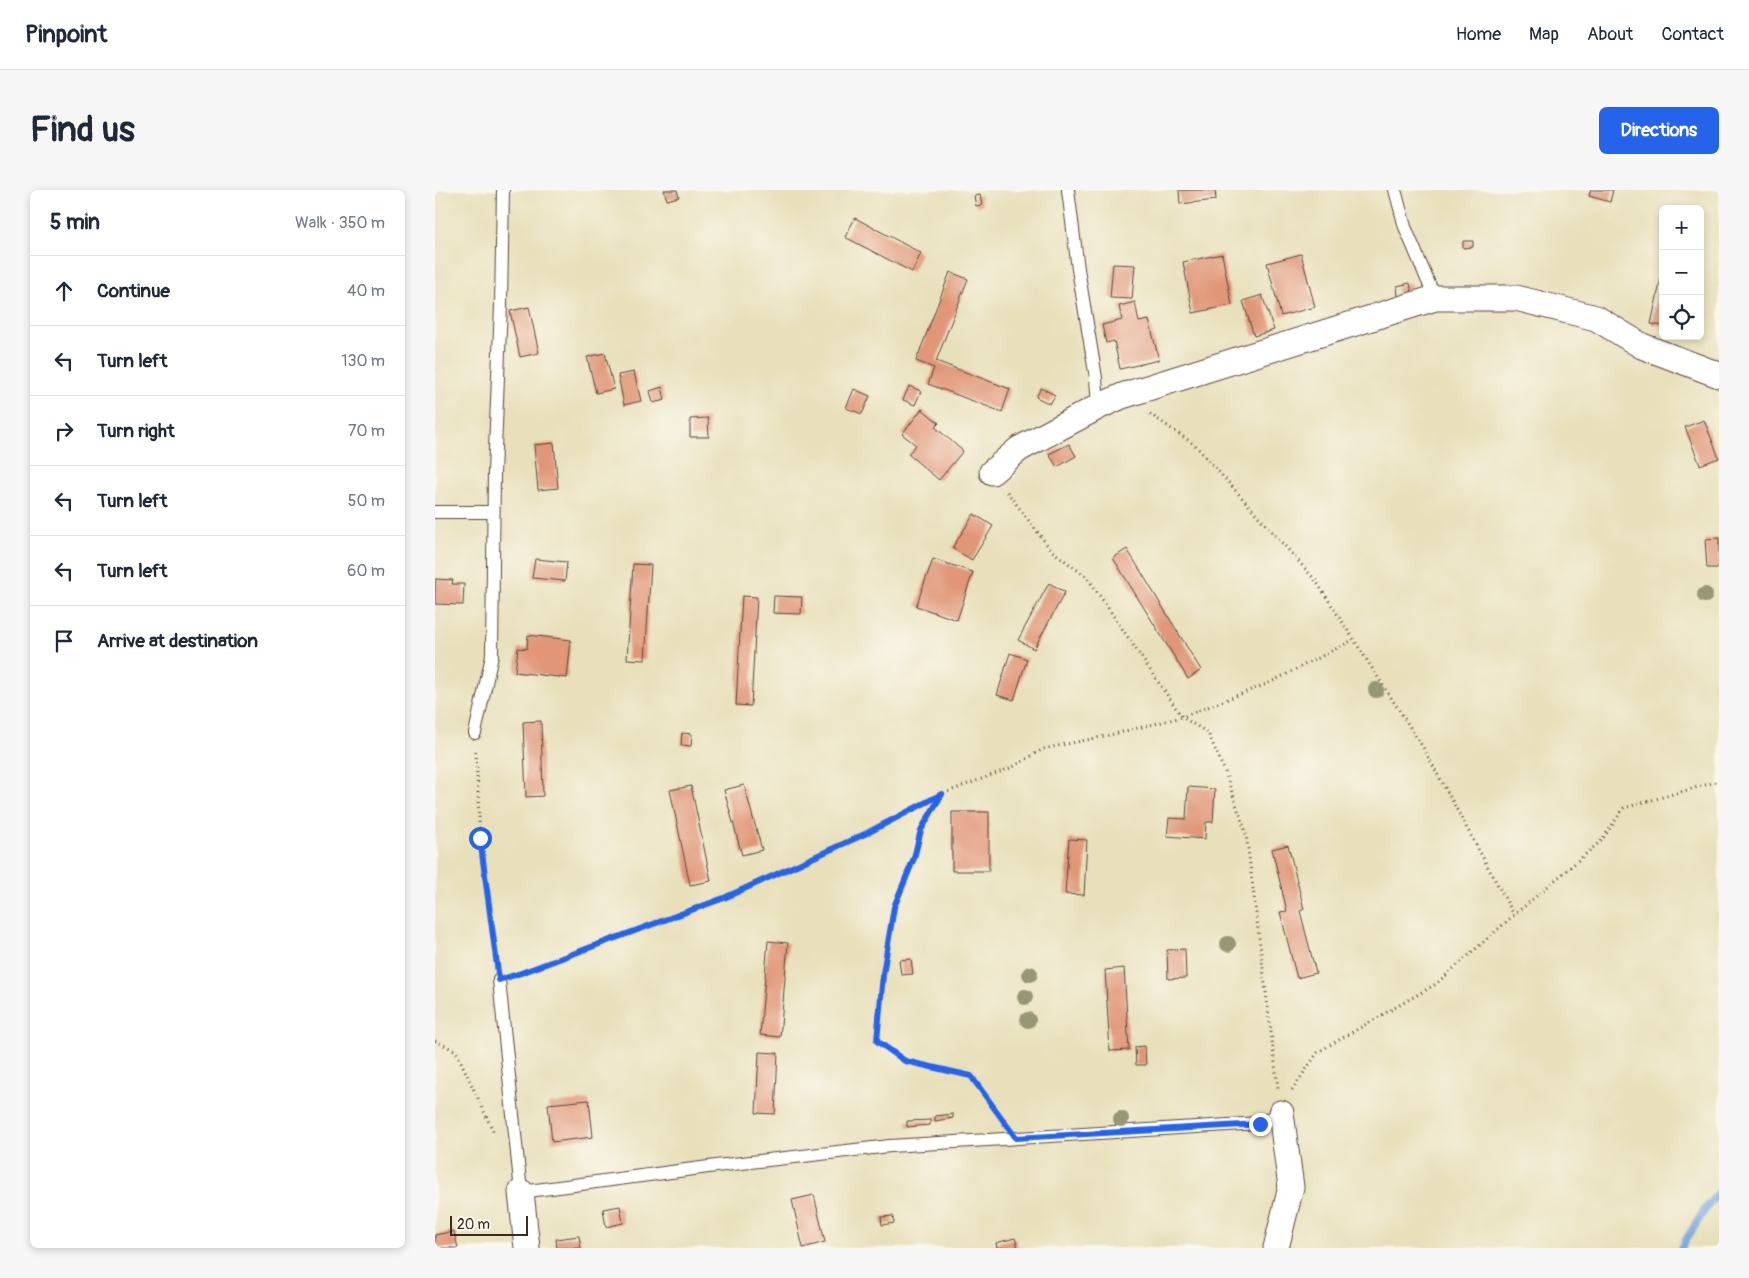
<!DOCTYPE html>
<meta charset="utf-8">
<style>
body{margin:0;font-family:Pangolin,sans-serif;background:#f6f6f7;color:#1f2937}
.controls{position:absolute;right:15px;top:15px;display:grid;overflow:hidden;border-radius:8px;box-shadow:0 2px 8px #0003}
.controls button{width:45px;height:45px;display:grid;place-items:center;padding:0;border:0;border-bottom:1px solid #e0e1e3;background:#fff;color:#1f2937;font:25px sans-serif}
.scale{position:absolute;left:15px;bottom:12px;width:78px;box-sizing:border-box;padding-left:5px;border:2px solid #3b2a1e;border-top:0;font-size:14px;line-height:18px;white-space:nowrap;color:#3b2a1e;-webkit-text-stroke:4px #fbf7ec;paint-order:stroke}
.stop{position:absolute;width:15px;height:15px;margin:-11px;border:4px solid #2563eb;border-radius:50%;background:#fff}
.stop.end{background:#2563eb;border-color:#fff;box-shadow:0 1px 5px #0008}
.list{margin:0;padding:0;list-style:none}
h2{display:flex;justify-content:space-between;align-items:center;height:65px;margin:0;padding:0 20px;font-size:21px}
h2 small{font-size:16px;font-weight:400;color:#747a83}
.list li{display:grid;grid-template-columns:32px 1fr auto;gap:15px;align-items:center;box-sizing:border-box;height:70px;padding:0 20px;border-top:1px solid #e0e1e3}
.list b{display:block;font-size:19px;white-space:nowrap}
.list em{font-size:16px;font-style:normal;color:#747a83}
.icon{flex:none;width:28px;height:28px;fill:none;stroke:currentColor;stroke-width:2;stroke-linecap:round;stroke-linejoin:round}
.map{position:relative;flex:none;width:1284px;height:1058px;overflow:hidden;border-radius:8px}
header{display:flex;align-items:center;gap:30px;box-sizing:border-box;height:70px;padding:0 25px;background:#fff;border-bottom:1px solid #e0e1e3}
header strong{font-size:24px}
nav{display:flex;gap:28px;margin-inline-start:auto;font-size:18px}
.intro{display:flex;align-items:center;justify-content:space-between;box-sizing:border-box;height:120px;padding:0 30px}
h1{margin:0;font-size:35px}
.button{padding:12px 22px;border-radius:8px;background:#2563eb;color:#fff;font-size:18px;font-weight:700}
main{display:flex;gap:30px;padding:0 30px}
aside{flex:1;background:#fff;border-radius:8px;box-shadow:0 2px 8px #0003}
.map>svg:first-child{display:block}
</style>
<header>
<strong>Pinpoint</strong>
<nav><a>Home</a><a>Map</a><a>About</a><a>Contact</a></nav>
</header>
<div class="intro"><h1>Find us</h1><a class="button">Directions</a></div>
<main>
<aside>
<h2>5 min<small>Walk · 350 m</small></h2>
<ul class="list">
<li><svg class="icon" aria-label="ahead" viewBox="0 0 24 24"><path d="M12 20V5M6 11l6-6 6 6"/></svg><div><b>Continue</b></div><em>40 m</em></li>
<li><svg class="icon" aria-label="left" viewBox="0 0 24 24"><path d="M17 20v-9H6M10 6l-5 5 5 5"/></svg><div><b>Turn left</b></div><em>130 m</em></li>
<li><svg class="icon" aria-label="right" viewBox="0 0 24 24"><path d="M7 20v-9h11M14 6l5 5-5 5"/></svg><div><b>Turn right</b></div><em>70 m</em></li>
<li><svg class="icon" aria-label="left" viewBox="0 0 24 24"><path d="M17 20v-9H6M10 6l-5 5 5 5"/></svg><div><b>Turn left</b></div><em>50 m</em></li>
<li><svg class="icon" aria-label="left" viewBox="0 0 24 24"><path d="M17 20v-9H6M10 6l-5 5 5 5"/></svg><div><b>Turn left</b></div><em>60 m</em></li>
<li><svg class="icon" aria-label="arrive" viewBox="0 0 24 24"><path d="M6 21V4h12l-3 4 3 4H6"/></svg><div><b>Arrive at destination</b></div></li>
</ul>
</aside>
<div class="map">
<svg width="1284" height="1058" viewBox="0 0 1284 1058">
<rect width="100%" height="100%" fill="#fbf7ec"/>
<filter id="ink" filterUnits="userSpaceOnUse"><feTurbulence type="fractalNoise" baseFrequency=".02" numOctaves="2"/><feDisplacementMap in="SourceGraphic" scale="10" xChannelSelector="R" yChannelSelector="G"/><feConvolveMatrix kernelMatrix="1 2 1 2 8 2 1 2 1" color-interpolation-filters="sRGB"/></filter>
<filter id="wash" filterUnits="userSpaceOnUse"><feTurbulence type="fractalNoise" baseFrequency=".0096" numOctaves="4" result="noise"/><feDisplacementMap in="SourceGraphic" scale="20" xChannelSelector="R" yChannelSelector="G"/><feGaussianBlur stdDeviation="1.12" result="paint"/><feColorMatrix in="noise" values="0 0 0 0 0 0 0 0 0 0 0 0 0 0 0 0 0 1.4 0 .05"/><feComposite in="paint" operator="in"/></filter>
<g filter="url(#wash)">
<rect width="100%" height="100%" fill="#e8e0bb"/>
<g fill="none" stroke-linecap="round" stroke-linejoin="round">
<!-- stream -->
<path stroke="#71a1db" stroke-width="8" d="M1246,1058l24,-39 14,-17"/>
</g>
<g id="blocks">
<!-- building -->
<path fill="#e09677" d="M229,0h13l2,7 -12,3z
M744,0h36l1,10 -36,4z
M1156,0h22l-3,12 -21,-6z
M545,5l2,10 -6,1 -2,-10z
M420,28l66,35 -9,19 -67,-35z
M1028,51h10v6l-10,1z
M787,64l10,51 -39,8 -10,-51z
M866,64l14,53 -34,9 -14,-53z
M678,74l22,1 -3,34 -22,-1z
M515,82l18,7 -32,82 74,28 -8,23 -74,-28 6,-16 -18,-7z
M1227,84h1v52l-12,-2z
M975,93l2,11 -14,2 -1,-10z
M827,105l12,35 -20,6 -11,-35z
M700,112l4,20 10,-2 10,40 -39,9 -6,-28 -8,2 -4,-18 20,-5 -3,-14z
M94,117l10,46 -19,4 -10,-46z
M170,163l9,36 -18,4 -9,-36z
M199,182l7,29 -17,4 -6,-30z
M474,196l12,5 -6,14 -12,-5z
M227,197l3,13 -12,3 -3,-12z
M606,198l14,7 -5,9 -14,-7z
M419,199l16,7 -8,18 -16,-6z
M487,219l17,14 -4,4 28,24 -24,29 -31,-26 8,-9 -14,-11z
M273,228l1,19h-19v-18z
M1269,230l15,38 -19,7 -15,-38z
M119,253l4,45 -20,2 -4,-45z
M634,254l7,12 -19,11 -8,-13z
M539,324l19,12 -21,34 -20,-12z
M1284,348v30h-12l-2,-29z
M692,359l74,121 -13,9 -75,-121z
M100,369l32,3 -2,19 -33,-3z
M498,369l40,13 -16,48 -41,-14z
M198,374l18,1 -6,95 -18,-1z
M0,389l18,1 -1,4h12l-1,21 -28,-1z
M614,393l16,9 -31,57 -16,-9z
M307,406l15,1 -6,109 -15,-1z
M339,406l28,1 -1,17 -28,-1z
M93,445l43,5 -4,38 -52,-6 3,-24 9,1z
M575,463l17,6 -13,41 -17,-5z
M106,531l2,75 -17,1 -3,-75z
M247,543l10,1 -1,12 -10,-1z
M309,595l18,65 -20,5 -18,-65z
M256,596l20,95 -21,4 -20,-95z
M753,597l27,2 -2,33h-7l-1,17 -38,-3 2,-18 17,1z
M517,622h37v59h-37z
M634,649l18,1 -3,55 -19,-1z
M853,655l16,64 -4,2 16,62 -19,5 -17,-66 7,-1 -15,-62z
M333,751l20,2 -8,94 -20,-2z
M750,759l1,29 -18,1 -1,-29z
M476,769l2,15 -12,1 -2,-15z
M689,778l5,82 -19,1 -5,-81z
M710,856l1,19h-10l-1,-18z
M324,862l19,1 -3,61 -19,-1z
M154,910l4,37 -41,5 -4,-38z
M518,924v4l-18,3v-5z
M495,930v5l-23,2v-6z
M379,1005l11,47 -22,6 -11,-48z
M185,1016l3,17 -17,4 -3,-18z
M458,1026l1,7 -12,2 -1,-8z
M19,1041l4,17h-23v-13z
M144,1046l2,12h-24l-1,-9z
M580,1048l3,10h-21l-1,-5z"/>
</g>
</g>
<g filter="url(#ink)">
<use href="#blocks" fill-opacity="0" stroke="#554536" stroke-width="1"/>
<g fill="none" stroke-linecap="round" stroke-linejoin="round">
<!-- service casing -->
<g stroke="#554536" stroke-width="14">
<path id="service" d="M633,0l10,79 18,109 2,29
M960,0l10,37 30,71
M0,322h58
M40,543l17,-77 2,-183 7,-168 2,-115
M64,790l22,212 195,-26 174,-20 370,-23 21,-10"/>
</g>
<!-- minor casing -->
<g stroke="#554536" stroke-width="27">
<path id="minor" d="M557,282l27,-23 79,-42 24,-11 313,-98h81l80,20 46,28 77,29
M86,1002l6,56
M841,1058l15,-61 -10,-74"/>
</g>
<!-- path -->
<path stroke="#554536" stroke-width="3" stroke-dasharray="1 4" stroke-linecap="butt" d="M715,224l45,31 121,136 108,168 90,166
M572,302l45,59 35,26 95,140 26,16 17,39 21,61 32,255
M41,562l4,86 16,125
M507,604l-21,36 -7,28 -20,49 -11,67 -6,67 28,20 66,15 32,44
M81,785l208,-78 143,-64 75,-39 71,-27 30,-18 63,-13 76,-19 87,-34 84,-43
M0,851l21,10 37,80
M857,900l26,-38 118,-68 78,-69 87,-74 23,-33 95,-27"/>
<!-- service -->
<use href="#service" stroke="#fff" stroke-width="12"/>
<!-- minor -->
<use href="#minor" stroke="#fff" stroke-width="25"/>
</g>
<!-- trees -->
<g fill="#989775">
<circle cx="1270" cy="405" r="8"/>
<circle cx="941" cy="500" r="8"/>
<circle cx="793" cy="754" r="8"/>
<circle cx="595" cy="784" r="8"/>
<circle cx="590" cy="807" r="8"/>
<circle cx="593" cy="830" r="8"/>
<circle cx="686" cy="929" r="8"/>
</g>
</g>
<g fill="none" stroke-linecap="round" stroke-linejoin="round" filter="url(#ink)">
<!-- route -->
<path stroke="#2563eb" stroke-width="6" d="M45,648l19,142 22,-7 203,-75 143,-65 75,-39 -21,36 -7,28 -20,49 -11,67 -6,67 28,20 66,15 45,62 244,-14"/>
</g>
</svg>
<div class="controls">
<button>+</button>
<button>−</button>
<button><svg class="icon" aria-label="locate" viewBox="0 0 24 24"><circle cx="12" cy="12" r="6"/><path d="M12 2v4M12 18v4M2 12h4M18 12h4"/></svg></button>
</div>
<div class="scale">20 m</div>
<div class="stop" style="left:45px;top:648px"></div>
<div class="stop end" style="left:825px;top:934px"></div>
</div>
</main>
